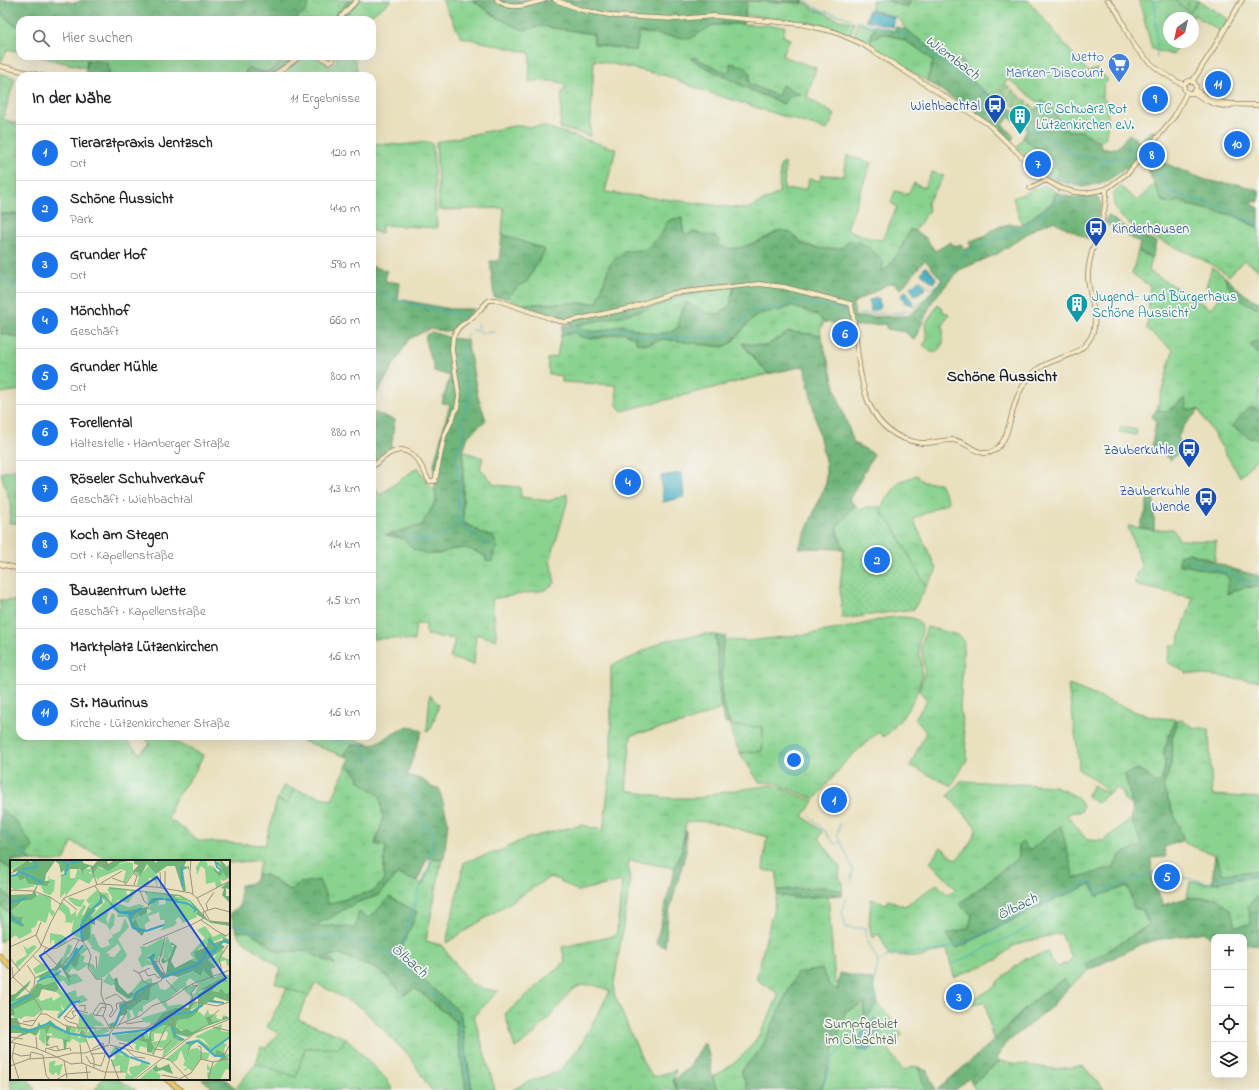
<!DOCTYPE html>
<html lang="de">
<meta charset="utf-8">
<style>
body{margin:0;font-family:"Indie Flower",sans-serif;background:#f6f6f6;color:#202124}
.controls{position:absolute;right:12px;bottom:12px;display:grid;overflow:hidden;border-radius:8px;box-shadow:0 4px 16px #0002}
.controls button{width:36px;height:36px;display:grid;place-items:center;padding:0;border:0;border-bottom:1px solid #e0e0e0;background:#fff;color:#202124;font:20px sans-serif}
.compass{position:absolute;left:1163px;top:12px;width:36px;height:36px;border-radius:50%;background:#fff;box-shadow:0 4px 16px #0002;rotate:214deg}
.you{position:absolute;left:794px;top:760px;width:14px;height:14px;margin:-10px;border:3px solid #fff;border-radius:50%;background:#1a73e8;box-shadow:0 0 0 6px #1a73e833}
.badge{display:grid;place-items:center;width:26px;height:26px;border-radius:50%;background:#1a73e8;color:#fff;font-size:13px;font-weight:700}
.pin{position:absolute;translate:-50% -50%;border:2px solid #fff;box-shadow:0 1px 4px #0006}
.list{margin:0;padding:0;list-style:none}
h2{display:flex;justify-content:space-between;align-items:center;height:52px;margin:0;padding:0 16px;font-size:17px}
h2 small{font-size:13px;font-weight:400;color:#757577}
.list li{display:grid;grid-template-columns:26px 1fr auto;gap:12px;align-items:center;box-sizing:border-box;height:56px;padding:0 16px;border-top:1px solid #e0e0e0}
.list b{display:block;font-size:15px;white-space:nowrap}
.list p{margin:0;font-size:13px;white-space:nowrap;color:#757577}
.list em{font-size:13px;font-style:normal;color:#757577}
.icon{flex:none;width:22px;height:22px;fill:none;stroke:currentColor;stroke-width:2;stroke-linecap:round;stroke-linejoin:round}
.map{position:relative;flex:none;width:1259px;height:1090px;overflow:hidden}
.search{position:absolute;background:#fff;box-shadow:0 4px 16px #0002;left:16px;top:16px;width:360px;height:44px;display:flex;align-items:center;gap:10px;box-sizing:border-box;padding:0 14px;border-radius:12px;color:#757577;font-size:15px}
.panel{position:absolute;background:#fff;box-shadow:0 4px 16px #0002;left:16px;top:72px;width:360px;height:668px;border-radius:12px}
.map>svg:first-child{display:block}
</style>
<div class="map">
<svg width="1259" height="1090" viewBox="0 0 1259 1090">
<defs>
<pattern id="grass-tufts" width="24" height="20" patternUnits="userSpaceOnUse"><rect width="24" height="20" fill="#8ad38f"/><path d="M3 7l-1-3M5 7V3M7 7l1-3M15 17l-1-3M17 17v-4M19 17l1-3" fill="none" stroke="#76b57b"/></pattern>
<pattern id="forest-crowns" width="20" height="18" patternUnits="userSpaceOnUse"><rect width="20" height="18" fill="#6fb57a"/><path d="M2 6a3 3 0 1 1 6 0M12 15a3 3 0 1 1 6 0" fill="none" stroke="#5a9263"/></pattern>
<pattern id="cemetery-stones" width="16" height="16" patternUnits="userSpaceOnUse"><rect width="16" height="16" fill="#8ad38f"/><path d="M2 7V4a2 2 0 0 1 4 0v3zM10 15v-3a2 2 0 0 1 4 0v3z" fill="#76b57b"/></pattern>
<pattern id="garden-dots" width="8" height="8" patternUnits="userSpaceOnUse"><rect width="8" height="8" fill="#8ad38f"/><path d="M2 2h.1M6 6h.1" fill="none" stroke="#76b57b" stroke-width="1.8" stroke-linecap="round"/></pattern>
</defs>
<rect width="100%" height="100%" fill="#f6f6f2"/>
<filter id="ink" filterUnits="userSpaceOnUse"><feTurbulence type="fractalNoise" baseFrequency=".025" numOctaves="2"/><feDisplacementMap in="SourceGraphic" scale="8" xChannelSelector="R" yChannelSelector="G"/><feConvolveMatrix kernelMatrix="1 2 1 2 8 2 1 2 1" color-interpolation-filters="sRGB"/></filter>
<filter id="wash" filterUnits="userSpaceOnUse"><feTurbulence type="fractalNoise" baseFrequency=".012" numOctaves="4" result="noise"/><feDisplacementMap in="SourceGraphic" scale="16" xChannelSelector="R" yChannelSelector="G"/><feGaussianBlur stdDeviation="0.9" result="paint"/><feColorMatrix in="noise" values="0 0 0 0 0 0 0 0 0 0 0 0 0 0 0 0 0 1.4 0 .05"/><feComposite in="paint" operator="in"/></filter>
<g filter="url(#wash)">
<rect width="100%" height="100%" fill="#e9e0bd"/>
<!-- grass -->
<path fill="url(#grass-tufts)" stroke="#537856" fill-rule="evenodd" d="M310,0h39l-17,20h-38l12,-9z
M361,0h31l-27,20h-23l8,-10z
M442,0h30l26,18 25,12 18,-4 53,8v10l42,7 3,-19 51,6 23,-13 30,-1 42,2 -2,10 7,3 -8,17 34,12 -9,29 28,18 -8,15 -126,-40 -34,-14 -73,-16 -4,76 -30,-8 2,-36 3,-2c0,-3 0,-5 -2,-6 -5,-4 -28,-4 -34,-2l1,-29 -69,-16zM692,59l34,14 4,-4 20,4 -1,11 29,13 4,-12 17,9 -9,2 -6,8 -34,-14z
M872,0h15l20,8 4,-8h117l60,72 9,-3 11,11 -4,5 -2,12 8,9 -3,8 2,5 -4,20 -5,3 -18,-11h-16l-16,-25 -8,-5 -3,2 -31,-24 -13,17 -6,-1 -19,-16 -3,-11 -15,-9h-6l-41,-30 -5,-10 -29,-10z
M1139,0h35l16,12 9,-11 29,18 -7,13 -27,-17 -2,3h-23v24h10l-6,13 -21,-6z
M746,1l61,2 8,7 8,2 16,8 15,2 -3,13 -31,-11 -75,-9z
M0,12l13,12 7,3v25l-12,-3 -8,14z
M857,23l17,4 -4,13 10,-7c24,5 35,12 53,28l-6,20 -73,-44z
M36,56h250c-15,16 -17,19 -38,12l-4,8h-134l-2,-13 -21,-3 -1,8z
M305,56h8l18,11 6,-6 -1,-5h18l4,20h-81z
M0,73l15,5 -12,41 17,6v89h-20z
M513,126l33,1 70,22 -11,43 142,17 32,-16 1,-27 5,-3 -1,27 23,-1 2,-10 11,2 2,-6 22,1 3,-21 24,8 -24,66 21,9 14,2 15,-33 -6,-4 4,-12 13,3 6,-11 10,5 8,-16 12,4 -17,27 2,7 -15,22 -4,-3c-7,14 -15,36 -29,43v-3l-38,-21 -23,1 -20,-7 -2,-4 -18,-8c-14,8 -42,24 -59,17 -9,-3 -19,-10 -28,-15l-6,3 -4,-3 -1,-14c-19,1 -13,5 -21,16 -5,7 -11,11 -17,16l-21,1 -13,13 -13,39 -74,1v1l-16,-7 13,-13 7,-4 18,-31 -43,-16 2,-26 -65,2 -3,-68z
M1023,138l15,11 -10,9 -11,-11z
M427,142l4,1 2,4 4,81 -55,-3v8l-10,-2v-88l29,2z
M1054,162l6,10 -6,8 -11,-7z
M1154,184l8,17 13,2 1,-2 9,1 2,3 46,10 26,13v42l-15,-10 -15,16c-30,-25 -91,-37 -112,-64 -3,-5 -4,-12 -4,-18l7,-8 17,15z
M1044,185l12,7 -3,10 -31,23 -9,-27z
M1138,251l14,7 -3,13 62,38 9,-12 -14,-10 6,-20 12,9 3,8 11,12 21,12v36l-3,-3 -6,3 9,11v57l-3,-4 -6,30 9,1v17l-19,21 -41,-67 -13,-1 -1,-11 -19,14 -9,-3 16,-59 -26,-20 3,-44 -18,-12z
M734,285l-4,21 -11,9 -12,-2 -28,4v10c-16,12 -39,5 -55,-2 -19,3 -30,13 -48,0l41,-8 40,-11 20,-9z
M938,305l5,4 -1,2 7,3 -6,10v19l-6,9h-6l-8,-7 4,-5 -2,-16z
M791,306l26,9 7,7 -4,8 1,5 -32,-3 -23,14 -24,-2 26,30 -146,37 -5,-6 -1,-20 -54,-3v-6l-13,-2 -2,-15 10,-3 4,-20 12,-4 24,7 26,-7 13,7v3l12,2 15,-5 60,8 9,-5 17,-20 11,-9 20,-2z
M0,333l20,5v52l-20,3z
M1121,427l16,3 -1,5 -17,-3z
M463,451l20,7 -3,10 15,17 25,2 1,10 28,4 18,-7v9l-17,58 5,22 -10,7 -53,9 5,41 -21,-6 -2,31 -24,-7 5,-19 -29,-4v-11h-10l-2,17 -23,-3 -19,1v-157l8,13 38,-28 9,16 8,7 1,11 -14,24 -34,11 14,2 11,11 16,5h10l10,-4 16,-2 12,4 9,5v4h6l2,-9 4,-4c-10,-10 -21,-21 -35,-25z
M20,468v55h-11l2,-18 -10,-32z
M917,475l6,7 17,1 9,19 -36,17 24,51 -11,17 -33,-61 -9,-8 -3,-11 18,-25z
M1128,526l26,4 19,-1 6,11 37,1 -1,20 -26,-8 -9,11 45,10 4,5 -2,14 18,-6h14v94l-72,-8 -20,-11 4,-17h6l16,-47 -58,-13 1,-11 6,-7z
M0,600l15,1 2,5 -2,12 5,1v117h100l20,17 10,-9 -7,-8h20l40,19 -7,15 -20,27 -8,22 19,12 11,10 67,4 12,-45 10,4 7,-15 38,11 15,-35 33,31 3,24 -8,24 11,2 -2,15v19l-10,11 -45,13 -29,-21 -9,8 -25,-16 -9,-1 4,-14 -32,3v-2h-118l-39,-19 -8,19h-31l-6,-5 -11,-35 -16,-13z
M886,618c9,-1 34,-4 36,9 1,7 -4,14 -3,21 0,7 3,14 3,21 -1,26 -19,51 -38,68l-6,-5 -32,29 -31,38 -41,-16 -15,-1 -19,-29 22,-2 1,-24 -29,-1c-16,-13 -15,-64 -11,-84l5,-2 21,1 59,-7 43,-7z
M927,627l31,8 6,5 -4,69 7,43v7l-15,27 -42,-20 16,-34 -11,-13 12,-19 -8,-9 6,-21 -4,-24z
M704,634l12,1 5,74 -40,15 -50,11 -5,55 40,8h34l16,-5 56,-8 42,16 -11,15 19,15 -3,7 21,29 -1,11 4,4 -1,9 -14,-4 -51,3v-18l-14,-2 3,-28 3,-5c-28,-5 -53,-19 -83,-15l-5,30 -6,16 -47,-8 2,24 -16,99v11l30,70 9,13 23,-7 -3,10 4,10h-164l14,-8 31,-10 21,-24 31,-57c-11,-5 -25,-10 -36,-2 -6,3 -10,11 -14,16 -14,16 -27,33 -45,43l-10,-34 60,-52 -3,-15 52,-11 3,-5 5,-50 -45,10 -20,-12 -7,-2 -104,66 18,-81 38,-12 20,-10 29,-8 32,-7 13,4 1,-2 6,4 8,-64v-102l18,-6 34,-18z
M1069,685l70,28 21,5 15,1 -11,32 1,18 -4,13h-6l-11,-10 -19,2 7,29 -4,1 -3,-3 -5,-12 -4,-1 -7,6 -12,-13 -18,-11 -1,-18 -10,-66z
M430,695l9,10 -8,24 -4,2z
M1181,720l11,7 17,2 3,66 47,3v73l-36,3 -8,-19 -30,-12 -22,-56 8,-23 1,-26 6,-17z
M308,736h34l30,9h-12l-14,6 -2,5 -38,-14z
M964,781l90,5 23,11 6,9 -2,6h-8l-6,3 20,25 16,1 28,-22 13,27 -22,7 -9,15 -39,10 -14,-51 -30,23 -8,-8 -3,4v11l-60,47 13,11 -3,13 -12,20 92,-46 42,-18 6,12 31,-10 6,22 9,2 6,16 -63,38 3,6 -19,16 -7,-7 -31,23 -39,38 -8,-39 -13,4 -1,-4 25,-15 1,-4 28,-23 23,-7 3,9 7,6 8,-4 1,2 2,-1 -1,-2 4,-3 -11,-26 -37,9 -11,4 -16,14 -43,17 -7,-28 -26,8 -26,-2 -5,2 -11,-23 -7,4 -3,-14 2,-25 15,5 2,-4 17,6 32,-22 10,10 9,-5 -26,-27 11,-15 15,13 12,-13 8,-17v-3l-28,-31 11,-13z
M433,858l9,1 -16,82 15,4 30,39 13,5 14,2 -24,25 21,74h-23l-12,-78 -43,-37 -19,-19 19,-44 -28,-15 -13,15 -9,7 -8,-7 -4,16 -23,-2 -24,2 22,-10 25,-15 22,-7 21,-22 25,10z
M0,860l11,10v31l-7,-9 -4,-2z
M1259,876v19l-12,11 5,18 -17,3 -4,-16 -14,-13h-30l3,-16 22,1z
M777,895l17,3 34,-2 7,87 4,-1 -1,8 -41,-17 -36,76 -20,22 7,19h-29l-4,-5 -2,-8c39,-22 49,-44 66,-83l-23,-15z
M0,905l11,10v19l-11,8z
M249,931l18,12 9,8 14,1 15,-1 30,13 -8,-8 12,-2 42,17 23,24 11,-7 40,33 11,69h-35l-21,-33 -48,-49 -46,-25 -8,13 -33,-13 6,-14 -42,-32 -2,-5z
M847,999l31,4 25,31 -16,13 16,24 11,-5 4,1 7,23h-116z
M346,1038l40,41 7,11h-153l-3,-3 19,-24 40,13 9,-28h34z
M1000,1061l54,8 29,-3 21,23 -129,1 -3,-6z
M11,1075v4h17l7,11h-24z
M102,1079h15l19,11h-41z"/>
<!-- forest -->
<path fill="url(#forest-crowns)" stroke="#46684b" fill-rule="evenodd" d="M0,0h52l24,3 5,-3h229l-4,11 -12,9h-57l-3,-3 -10,3h-204v7l-7,-3 -13,-12z
M349,0h12l-11,10 -8,10h-10z
M472,0h332l-1,3 -56,-2 -4,23 -30,1 -23,14 -51,-7 -3,19 -42,-7v-10l-53,-8 -18,4 -25,-12z
M887,0h24l-4,8z
M875,25l19,6 2,-4 9,2 41,30 15,1c9,13 14,33 34,36l31,24 16,-19 8,5 16,25h16l10,8 7,2 3,8 15,-1 12,-14 11,8 10,-11h5l-19,31 -31,20 -22,5 -29,-7 6,-8 -6,-10 -31,-24 4,-9 -18,-12 -6,8 11,12 -3,4 -18,-17 -66,-43 6,-20c-18,-16 -29,-23 -52,-28l-11,8z
M286,56h19l-28,20h-33l3,-8c23,8 23,5 39,-12z
M694,57l32,16 4,-4v-6l14,3 6,7 -1,11 29,12 4,-11 18,9 -10,2 -6,8c-32,-13 -63,-28 -93,-45z
M87,60l21,3 2,13h-25z
M1160,159l13,8 33,13 14,3 18,1 21,7v11l-7,-1v3l7,4v20l-26,-13 -46,-10 -2,-3 -9,-1 -1,3 -13,-3 -18,-40z
M1056,192l13,5h28l5,7 -6,15 4,2 -8,20 -39,-20 -16,6 -40,27 -38,16 -26,30 -19,40 -9,-8 -18,-3 -2,-5 -29,2 -32,-4 -7,-7 -26,-9 -11,5 -20,2 -11,9 -17,20 -9,5 -60,-8 -15,5 -12,-1v-4c-4,-2 -10,-7 -15,-6 -19,0 -28,13 -48,-1l-12,4 2,-11h11l-51,-20v-1l74,-1 13,-39 13,-13 21,-1c6,-5 12,-9 17,-16 8,-12 2,-14 21,-16l1,14 4,3 6,-3 23,5 3,4 -1,4c15,12 49,-8 62,-15 14,3 11,3 20,12 8,8 32,7 43,6l5,-7c16,-1 26,11 36,22l-3,9c14,-7 22,-30 30,-43l14,8 10,14 16,-9 3,4 7,-2 3,6 7,-3 -2,-5 17,-7 8,-7 16,-4 12,1 31,-23zM925,260l17,20 -22,27 -12,9 -53,1 -2,-14 35,-19 5,-1 8,6zM734,285l-4,21 -11,8 -12,-1 -21,-11 -7,15v10c-16,12 -39,5 -55,-2 -19,3 -30,13 -47,0l40,-8 40,-11 20,-9z
M0,214h20v124l-20,-5z
M1108,215l13,10 35,17 -4,16 -14,-7 2,-8 -35,-20z
M502,234l43,16 -18,32 -7,3 -13,13 -13,-1 -4,-36h9z
M372,266l15,5 -2,10 15,2 -2,16 52,10h24l-21,23 -23,-3 -21,10 -36,61z
M1224,276c10,9 21,21 35,26v6c-15,-3 -30,-18 -35,-32z
M432,332l18,6 17,2 11,57 8,23 -18,16 -5,15v72c12,3 18,13 30,13l5,12 -4,4 -2,10 -6,-1v-4l-9,-5 -12,-4 -16,2 -10,4h-10l-16,-5 -11,-11 -16,-3 36,-10 14,-24 -2,-37 16,-60 -8,-1 8,-27 -16,-5c0,-13 -11,-23 -8,-36z
M789,332l32,3 17,63 16,45 20,11 -25,46 6,5 -18,22 1,7 6,15 -45,-1 27,-65v-18l-22,-99 -36,8 -26,-31 24,3z
M1257,341l2,3v11l-9,-11z
M1185,398l1,11 13,1 -15,16 -6,11 4,16 -2,2h-4l-5,5 -9,-6 -11,-3 5,-30 -5,-4 6,-8 9,3z
M1248,408h8l3,4v27l-9,-1 -18,-12z
M372,412l23,8 -4,28 -19,14z
M1147,500h7v30l-15,-2 8,-19z
M1189,553l44,16 26,7v11h-14l-18,7 2,-15 -4,-5 -46,-10v-8z
M716,635l10,2 -4,10v55l8,21h-5l-5,-19z
M1175,719l3,2 -6,17 -1,26 -8,23 21,53 -20,7 2,10 -15,1 1,21 11,26 24,-7h30l14,13 4,16 16,-3 -4,-18 12,-11v51l-15,-2v-7h-30v4l-10,-9 -48,8 -15,4 -52,26 -3,-6 63,-39 -6,-15 -9,-2 -6,-22 -31,10 -6,-12 -42,18 -92,46 -11,-14 23,-6 3,-13 -13,-11 60,-47v-11l3,-4 8,8 31,-24 13,52 39,-10 9,-15 21,-7 -12,-27c5,-9 -4,-34 -6,-45l13,-5 17,13h6l4,-13 -1,-18z
M408,726l14,5 -15,44 16,5 10,8h6l9,33 -4,38 -17,-1 -10,24 -19,-8 -21,22 -22,7 -25,15 -20,9 22,-1 23,2 4,-16 9,6 8,-6 13,-15 28,15 -19,44 19,19 43,37 12,78h-6l-11,-69 -40,-33 -11,7 -23,-24 -41,-17 -12,2 8,9 -31,-14 -15,1 -15,-1 -8,-8 -18,-12 -12,1 -7,-19 10,-7v-21l13,-2 4,-9 9,1 25,16 9,-8 19,-3 10,24 45,-13 10,-11v-19l2,-15 -11,-2 8,-24 -3,-24 -22,-16 1,-4 -12,-11 3,-7 -6,-2 7,-11h21z
M288,736h20l-2,6z
M0,808l16,13 17,25 -6,10 6,5h-22v9l-11,-10z
M686,830v21l-18,65 -3,31 -9,-4 19,-75 6,-16z
M1215,855l8,19 36,-3v5l-47,7z
M828,887l14,4v4l-48,3 -17,-3v-5z
M0,890c11,3 11,16 11,25l-11,-10z
M822,969l7,16 9,5 2,-17 33,7 5,23 -15,19 2,-19 -19,8 -25,79h-73l-7,-19 20,-22 36,-76z
M1063,979l7,7 -22,24 -43,34 -9,15 4,2 -28,23 -3,-6 -13,12h-19l61,-53 34,-35z
M704,1043c9,14 4,34 15,47h-42l-4,-10 15,-11z
M918,1067l9,4 8,19h-10z
M202,1079h23l12,11h-22z"/>
<!-- cemetery -->
<path fill="url(#cemetery-stones)" stroke="#537856" d="M1174,0h25l-9,12z"/>
<!-- garden -->
<path fill="url(#garden-dots)" stroke="#537856" d="M855,505l6,5 6,-3h14l2,8 10,11 33,61 -12,22 -65,9h-7l-2,-32 4,-37 -6,-15 -1,-7z
M730,723l4,3 29,1 -1,24 -22,2 -7,-15z
M283,786l11,3 -7,15 -10,-4z
M287,988l21,8 -10,23 48,19 -7,10h-34l-9,29 -40,-14 5,-16 5,1 12,-15 -11,-6z"/>
<!-- pitch -->
<path fill="#8ad38f" stroke="#537856" d="M1006,85l4,3 -7,10 -4,-4z
M1012,90l4,3 -7,9 -4,-3z
M1018,94l4,4 -7,9 -4,-3z
M1024,99l4,3 -7,10 -4,-4z
M1030,104l4,3 -7,9 -4,-3z
M1093,785l15,9 -11,9 -10,-7z"/>
<!-- water -->
<path fill="#42acc1" stroke="#2f646e" d="M869,10l26,8 -2,9 -27,-7z
M925,267h2l9,11 -3,5 -12,-10z
M919,280l7,8 -11,8 -5,-9z
M906,291l7,12 -1,2 -7,-2 -4,-8z
M879,298l1,11 -9,2 -2,-11z
M682,473l2,24 -21,5 -2,-26z
M875,1018l6,7 -1,7 -4,1 -3,4 3,3 -7,11 -12,-1c1,-12 8,-24 18,-32z"/>
<g fill="none" stroke-linecap="round" stroke-linejoin="round">
<!-- stream -->
<path stroke="#42acc1" stroke-width="1" d="M766,0h7
M806,0l9,8 36,11
M1153,0l2,6 2,51
M857,21l47,12 9,6 107,82 56,35 32,4 31,-4
M1128,144l2,8
M1143,159l16,14 11,19 50,15 39,18
M1076,186l32,-26
M0,273l12,10 3,8 5,-1
M920,279l10,9
M372,291l48,15 52,11
M859,314l42,-1 10,-3 12,-9 41,-47 59,-26 43,-33
M474,319l3,3 2,9 4,2 11,-1
M561,330l5,2 7,-4 11,7h14
M602,333l23,-5 12,7 10,1 51,2 28,-2 28,-26 26,-2 17,-7 38,6 13,4
M465,337l7,-7 6,1
M460,521l4,6 23,17h4
M410,539c3,0 6,1 9,1 17,0 30,-6 41,-19l-2,-9 1,-37 -4,-20 8,-17 2,-12 -4,-2 9,-29 -9,-36 3,-18
M1188,560l43,14 13,8h15
M311,736l43,8
M359,745l5,3 2,8 9,4 5,10 21,10 3,8 8,4c1,10 6,14 9,22 1,5 0,8 3,13h6l4,5 -3,8 3,4 -4,8v13l-13,29 -3,18 -6,10 -5,20 -11,17
M810,816l13,13 11,15 7,-2 12,27 -2,12
M0,830l11,9 18,22
M840,841l-3,-6 3,-11
M1181,877l29,6 10,-5 39,-3
M229,926l5,-1 30,8
M267,934l14,4h65l6,4 15,1 4,6h12l75,67 12,74
M881,961l12,-9 30,1 40,-9 84,-43 40,-18 6,1 5,9 58,-21
M953,964l73,-35 23,-19 -4,-7
M822,1090l12,-33 27,-35 16,-19 -3,-20 4,-21 -11,-23 -2,-11h-19l-4,-17 4,-12"/>
</g>
</g>
<g filter="url(#ink)">
<g fill="none" stroke-linecap="round" stroke-linejoin="round">
<!-- secondary casing -->
<g stroke="#827e6c" stroke-width="5.5">
<path id="secondary" d="M497,0c15,12 31,4 47,0
M555,0l27,10 33,6 62,3 37,-3 87,8 34,8 27,12 126,80 58,56 14,8 14,4 12,1 20,-4 23,-17 45,-55 13,-25
M1108,0c15,16 16,29 26,45 12,17 32,31 50,40
M338,20l19,-20
M319,56l10,6 4,-2 1,-4
M0,66l43,10
M272,76l29,-20
M1184 87a6 6 0 1 1 12 0a6 6 0 1 1-12 0Z
M1192,82l20,-31 30,-51
M1196,90c16,15 42,15 63,15
M1193,92c10,7 28,19 41,12
M1030,188l16,-8
M372,467c7,-5 13,-12 21,-15 19,-9 30,16 36,29h6l9,-44 13,-29 2,-12 -7,-46 1,-13 6,-10 15,-11 15,-16h8l58,20 10,2 65,-14 43,-15 86,-9 25,3 67,17c11,50 0,129 70,139 10,1 20,-3 30,-3 16,-1 28,21 44,10 15,-11 15,-37 22,-52 3,-8 9,-17 14,-23 17,-19 48,-15 60,-38 10,-19 -4,-43 -3,-63 1,-29 20,-55 18,-85
M0,564l20,5"/>
</g>
<!-- primary casing -->
<g stroke="#827e6c" stroke-width="6">
<path id="primary" d="M0,956l11,11
M166,1079l15,11"/>
</g>
<!-- secondary -->
<use href="#secondary" stroke="#f7e9c3" stroke-width="4"/>
<!-- primary -->
<use href="#primary" stroke="#eac769" stroke-width="4.5"/>
</g>
</g>
<!-- icons -->
<defs>
<g id="supermarket-pin" transform="scale(1.15)"><path d="M0 17L-7.5 6A9.5 9.5 0 1 1 7.5 6Z" fill="#3f7fe0" stroke="#f6f6f2"/><path d="M-6-5.5h2.5l.6 2H6L4.5 2H-2.5L-4.4-4H-6ZM-1.5 3.2a1.3 1.3 0 1 0 .1 0ZM3 3.2a1.3 1.3 0 1 0 .1 0Z" fill="#fff"/></g>
<g id="bus-pin" transform="scale(1.15)"><path d="M0 17L-7.5 6A9.5 9.5 0 1 1 7.5 6Z" fill="#1a4fb4" stroke="#f6f6f2"/><path d="M-5-6H5V4H4V6H2V4H-2V6H-4V4H-5ZM-3.5-4V0h7V-4ZM-3.5 1.2v1.5H-2V1.2ZM2 1.2v1.5H3.5V1.2Z" fill="#fff"/></g>
<g id="building-pin" transform="scale(1.15)"><path d="M0 17L-7.5 6A9.5 9.5 0 1 1 7.5 6Z" fill="#0f9aa8" stroke="#f6f6f2"/><path d="M-4-6H4V6H1V3H-1V6H-4ZM-2.5-4.3h1.7v1.8h-1.7ZM.8-4.3h1.7v1.8H.8ZM-2.5-1h1.7V.8h-1.7ZM.8-1h1.7V.8H.8Z" fill="#fff"/></g>
</defs>
<g fill-rule="evenodd">
<use href="#supermarket-pin" x="1119" y="64"/>
<use href="#bus-pin" x="995" y="105"/>
<use href="#building-pin" x="1020" y="116"/>
<use href="#bus-pin" x="1096" y="228"/>
<use href="#building-pin" x="1077" y="304"/>
<use href="#bus-pin" x="1189" y="449"/>
<use href="#bus-pin" x="1206" y="498"/>
</g>
<g text-anchor="middle" stroke-width="3.5" stroke-linejoin="round" paint-order="stroke">
<!-- shop labels -->
<g font-size="14" fill="#366cbe" stroke="#f6f6f2" text-anchor="end">
<text x="1104" y="61">Netto<tspan x="1104" dy="16">Marken-Discount</tspan></text>
</g>
<!-- transit labels -->
<g font-size="14" fill="#164399" stroke="#f6f6f2" text-anchor="end">
<text x="980" y="110">Wiehbachtal</text>
<text x="1112" y="233" text-anchor="start">Kinderhausen</text>
<text x="1174" y="454">Zauberkuhle</text>
<text x="1190" y="495">Zauberkuhle<tspan x="1190" dy="16">Wende</tspan></text>
</g>
<!-- culture labels -->
<g font-size="14" fill="#0d838f" stroke="#f6f6f2" text-anchor="start">
<text x="1036" y="113">TC Schwarz Rot<tspan x="1036" dy="16">Lützenkirchen e.V.</tspan></text>
<text x="1092" y="301">Jugend- und Bürgerhaus<tspan x="1092" dy="16">Schöne Aussicht</tspan></text>
</g>
<!-- park labels -->
<g font-size="14" fill="#425c44" stroke="#f6f6f2">
<text x="861" y="1028">Sumpfgebiet<tspan x="861" dy="16">im Ölbachtal</tspan></text>
</g>
<!-- water labels -->
<g font-size="15" font-style="italic" fill="#2d5d66" stroke="#f6f6f2">
<text transform="translate(953 57) rotate(37)" y="5">Wiembach</text>
<text transform="translate(1017 906) rotate(-26)" y="5">Ölbach</text>
<text transform="translate(410 960) rotate(41)" y="5">Ölbach</text>
</g>
<!-- quarter labels -->
<g font-size="16" font-weight="bold" fill="#1c1c1c" stroke="#f6f6f2">
<text x="1002" y="381">Schöne Aussicht</text>
</g>
</g>
<!-- overview -->
<g transform="translate(10 860)">
<rect width="220" height="220" fill="#e9e0bd"/>
<path d="M0,0h18l-18,10zM191,0l6,2 1,6 1,-3 5,2 5,8h3v-4l8,7 -7,3 -3,-2 2,6 -6,3 -1,-6 -9,2 -1,-15 -4,-3 -4,9 -1,-8zM117,2l6,1v8l6,2 1,3 9,-11 7,9 2,13 -4,-8 -5,-1v7h-12l2,-8 -6,-5 -7,10h-3l3,-11 -5,-2 -22,9 -2,4v-4l-3,-1 -5,7 -10,-5 -14,18 1,-5 -6,6 1,-21 9,-8v9h5l3,-10 5,6 2,-5h6l1,3h-3l1,2 8,-8 4,3zM7,15l3,6 5,-3 3,6 8,2 -21,4 -5,-3v-10zM38,15l2,4 5,1 -1,11 -4,4 -6,-2 -3,-7 3,-2 3,2 -1,-5 3,-1zM102,28l15,3 -1,3 4,1 1,-4 5,1 -8,11 -10,-3 -2,3 13,4 10,-3 6,2 -11,5 -15,1 -8,-9 1,-6 -5,-8zM87,30l2,2 9,1 2,7 -5,-5 -6,2 1,4 -10,9 -2,-4 6,-5 -5,3 -3,-4zM137,32l25,3 -2,6 3,2 7,-3 -6,-1v-3l10,2 10,9 3,10 -14,6 -4,-6 -4,3 2,3 -3,3 -14,5 4,-5 -8,1 8,-2 1,-5h-5l-1,-8 -11,4 2,5 -5,3v5l-5,-1 -6,-9 -3,7 -4,-9h-10l1,-4 -8,-6 -4,12 2,5 4,-11 3,2 -1,10 -4,5 2,5 8,-4 5,-13 4,9 -11,12 9,16 -3,5 -20,17 -8,2 -8,-14 -10,6 -6,-3 -3,5 -3,-2 5,-7h7l1,-10v-4l-14,16 -4,-2 7,-20 4,2 -2,7 -4,3 2,2 8,-11 2,2 5,-4 5,4 -7,6 4,1 -2,6 10,2 4,7 3,-18 -9,-5 6,-4 -5,3 -6,-8 4,-2 -2,-16 4,2 -1,11h3l5,12 3,2 8,-3 -2,-5 5,-3 -6,-12 -16,-8 14,-15 -3,-6 17,17 10,1 4,5 6,-8 -4,7 3,-4h10l4,-3 -4,-2 5,-7 6,-1v4l7,-1 -1,-5h-7l-7,1 -3,4zM108,84l3,5 -7,8 -6,-1 2,-2 -4,-1zM29,34l12,3v12l4,3 -2,5 -4,-5 -3,11 -8,-3 -2,6 -5,3 1,3 -9,5 -4,2 -3,-4 -6,4v-18l12,2 1,-2v-4l-9,-1 -3,-5 13,-10 8,-1zM60,37l10,3 5,-1 -4,8 -5,-1 -8,-7zM52,42l7,6 2,7 5,-4v6l8,-13 2,3 -4,7 2,2 3,-5 3,2 -3,4 -2,24 -14,-7 3,-15 -2,4 -8,-1 2,-1 -1,-7 -7,-5zM195,66l8,11 9,-4 5,3 -28,12 -3,7 1,7 -4,1 -3,-3 4,-2 -4,-4 15,-16 -8,-8zM40,73l12,2 5,3 -1,4 -8,5 -3,-1 -1,-6h-2l-2,5zM157,76l6,12 -6,12 -4,-3 2,-13 -3,13 -3,-1 -1,5 -4,-2 1,-6 -10,4 9,8h-8l-4,3 -4,-9 4,-6 -2,-7 7,1 15,-9 3,5zM13,85l4,4 7,-4 3,2 -19,20 -3,-3 2,-3 10,-6zM210,89l5,2 -4,5 9,4v5l-3,1 -1,-6 -7,2 1,10 -2,-5 -10,-7 7,-3zM30,104l6,1 1,5 -11,4 -3,-5zM43,109h6l-3,4 12,5 4,-1 -2,-3h7l6,7 -15,5 -5,-6 -6,4 -2,-3 -10,4 -8,-2 15,-6 -3,-2zM193,110l9,9 12,-7 1,3h5v24l-1,-7 -3,2 -5,-6 -1,4 -8,-1 9,-10h7l-2,-4h-4l-21,12h4l-6,3 -4,10 7,2 -3,2 -2,-3 1,3 -8,4 4,-8v-6l-2,-3 3,1 4,-9 -9,-7 -4,4 1,4 11,-1 -7,8 2,4 -1,6 -4,3 3,-9 -9,-9 -16,13 2,5 13,-2 7,4h-13l-11,5v2l-13,10 -2,-3 -3,1 -5,-5 26,-8 -10,-12 -14,8v6l-4,-1 -2,6 -2,1 -3,-8 -3,1 2,6 -4,4v-13l4,1 12,-9h6l2,-13 7,-4 2,6 6,1 13,-13 14,-6 8,5zM140,118l2,1v4l-15,8 -2,6 -6,3 5,-8h-3l11,-13 2,2zM49,128l5,6 12,-4 1,7 6,-2 5,5 -9,4 -2,-2 3,-1 -7,1 -8,8 -5,-6 3,7 -3,6 -3,-2 3,-4 -18,-1 -8,7 -9,-1 -4,3 -8,-2 2,-9 -5,1v-7l16,-8 1,8 11,-4 3,3 11,-4 1,4 8,-5 -5,-4zM198,149l1,5 8,1 -1,3 7,2 -11,2 -2,-6 -5,1 3,7 -16,8 -15,-3 -1,-9 24,-8 4,4zM70,152l8,3 4,-2 3,6 8,5 1,2h-10l2,4 10,-2 4,3 -21,8 -3,-5 5,-5 3,3v-3l-8,1 -1,4 -3,-1 1,-4 -6,4zM212,164l-1,7 9,1v4l-7,7 4,1 -3,5 1,5h5l-2,4 -12,-7 -1,4 -17,-15 -12,2 13,-3 11,8 -7,-8 -9,-2zM153,165l7,1 3,12 8,2 -19,18 2,-10 -6,-1v-5l-5,12 -6,-2 4,-10 15,-2 2,-7 -2,-2 -3,3 -9,-1v7l-3,-1v-6zM40,167l19,8 3,4 -2,3 -18,-6v-3l-6,1zM61,167l6,2 -2,4 4,5 6,-3 2,7 -7,1 -9,-5zM30,169h5v16l-6,-6zM118,171l20,2v6h-3l-1,-5 -3,4v3l7,2 -1,5 -7,-2 -1,5 -4,-2 1,-5 -18,-4 -4,-5 13,-1zM174,184l5,1 -1,9 3,-5 7,-1 3,4 9,1 -3,7 -6,-1 -9,12 -5,-3 -1,3 -2,-1 3,-3 -4,-2 2,-4 -4,-11 -4,10 -4,2 -7,-3zM105,186l15,11 -3,16 5,3 -3,-6 1,-3 10,-2 2,-4 7,5 -17,14h-7l1,-7 -6,-1v-8l4,-5 -2,-5h-12zM209,200h9l2,10 -4,-1 -6,11h-12l-1,-7 3,-2 -3,-1v-6l4,5zM42,201h4l-2,5 9,-2 -4,12 -3,-4 -3,3 -4,-3v-9zM141,209l10,6 -2,5h-21z" fill="#8ad38f" fill-rule="evenodd"/>
<path d="M18,0l3,3 1,-3h51v3l10,3 5,-6h9l1,4 8,-4h16l-12,3 -11,8 -11,-5 -5,8 -3,-8 -6,4 -1,5 -3,-6h-10l-8,8 -2,-2 5,-1 -1,-4 -3,3 -2,-9 -4,-3 -9,13 -1,7h5l-3,5 -9,-1 -3,7 2,4 -5,4 -9,1 -12,10 3,5 9,1 -1,6 3,2 -3,2 -12,-6v-26l22,-1 5,-9 -9,-1 -3,-6 -5,3 -3,-6 -6,2 -1,-1 8,-2 3,-5 -7,3 -2,-2zM124,0h19l3,3 2,-3h29l-3,6 4,1 1,-2v6l-1,-3 -5,2 3,21h-3l-8,-25h-8l-11,8 -9,-10 -7,13 -1,-4 -6,-2 6,-6 -5,-1zM209,0h2l6,7 3,-4v12l-3,3 -5,-7v4l-3,1 -5,-6v-2l4,4 4,-3 -6,-6 2,-2 4,5zM220,20v10l-4,-2v8h4l-1,6 -7,-7 2,-6 -3,-1zM99,27l71,8 11,6 18,20 21,2v3l-19,-3 -15,-9 1,-3 -7,-9 -11,-6h-4l-1,2 11,2h-7v3l-16,-4 -13,6 2,-6h18l3,-3 -25,-4v4l-2,-4 -36,-3zM90,34l5,1 14,17 28,-5v6l-6,3 -3,-1 -3,4 5,9 6,1 -4,7 -11,-10 7,-14 -5,7h-3l-1,-5 -10,-1 -17,-17 1,7 -9,6 2,1 -5,6 4,4v5l-8,-3 3,3v13l-7,4 -2,-2 2,-3 -2,-16 7,-14 4,2 8,-8zM200,76l4,7 9,-3v-3l7,3v4l-8,-2 -1,2 4,3 -17,13 8,7 -5,2 3,9 -2,1 -9,-9 -2,6 -8,-5 -15,6 -8,-2 -8,4 -8,-10 -4,-10 -5,-1 11,-5 -2,6 7,12 5,3 2,-13 -5,3 -2,-3 2,-4 3,4 4,-5 4,-11h-3v-3l6,4 -6,15 4,7 15,-8 7,2 -3,-10 12,-5zM67,90l3,4 -2,10 -3,4 -4,-4 -5,7 6,6 -3,1 2,7 -10,-18 -5,4 -4,-1v4l-3,2 3,1 5,-5 2,3 -22,7 3,-2 -1,-3 -5,2 2,-2 19,-10 8,-11 -2,8 4,2 4,-2zM107,117l2,8 9,9 3,-2 4,1 -3,4 -4,2 -12,-8 -3,-11zM213,117l5,4 -9,2 -7,8 7,1 2,-4 5,6 3,-2 1,10 -15,-5 -2,3 12,3 -16,-1 -10,5 -1,5 -8,6 -13,2 -1,7 5,4 6,-2 5,3 16,-8 -3,-7 5,-1 2,6 10,-2 1,-4 3,2 -3,-3 7,3 -23,8 -19,11 -12,-3 1,4 8,1 -15,11 11,-9 -8,-3 -3,-12 -7,-1 -12,8v6l3,1 -3,2 3,6 -3,4h-4v-9l-9,-3 3,-2v-4h3l1,5h3l3,-11 12,-15 12,-5h13l5,-13 1,8 -4,7 2,1 6,-5v-12l6,-4 -3,-1zM21,120l-3,6 -14,14 16,-7 7,-10 8,2 10,-4 4,7 -3,4 -14,-3 -3,8 -25,12 1,6 -5,1v-10l9,-6 -9,2v-7l5,-1zM140,123h8l-7,4 -2,13h-6l-12,9h-4v5l-7,2 -5,11 -4,2 -2,-5 6,-2 5,-9 -1,-9 14,-5 4,-8zM0,158h7l4,9 8,2 8,-2 2,-5 2,4 4,-1 5,-5 12,11 4,1v-6l5,1 -1,6h6l3,1 3,-5 3,5 -3,2 -11,-3v6l-1,-5 -2,6 2,3 -3,-2 -1,8 -2,1 -1,-11 4,1 2,-5 -19,-8 -4,8 16,4 -12,-2 -3,6 3,2 -4,1 -1,-17h-5l-4,7 -6,-3 -12,4 5,-4h-13zM188,180l8,5 9,10 1,-5 6,2 5,6 -4,2h3h-7l3,-4h-7l-17,-15 -7,5 -4,11 2,-12 -5,-1zM147,204v3l3,1 9,-4 4,10 -11,-4 -6,2 -4,-3z" fill="#6fb57a"/>
<path d="M104,192l9,4 3,8 -13,3 -1,-7 3,-1z" fill="#8ad38f"/>
<path d="M99,113l6,9 -3,4 -9,-4z" fill="#8ad38f"/>
<path fill="none" stroke="#42acc1" stroke-width="2" d="M52,0l6,5 -3,10M56,0l9,3 6,-3M72,0h25M205,0l2,7 4,3M172,6v20M13,9l13,-2 -1,-7M11,12l22,11M0,16l6,-1 4,-5M155,39l24,5M1,42l16,-4M101,44l8,8 12,2 11,-6M139,44l5,-5h10M179,44l7,6 -2,2M82,49l8,-7 1,-6M119,54l4,14 13,3M0,56l12,9M136,71l18,-6M198,79l8,8 -3,4M72,80l-1,-15 11,-15M208,86l6,-5 5,2M144,94l-4,4 11,17M62,100l5,-12M53,110l20,-25M152,118l35,-13 7,-7 2,-6h8l4,-5M27,122l10,-6 5,1 9,-6M123,140l4,-8 12,-7M199,141l15,2M0,146l21,-11M162,155l20,-3 11,-7M48,158l14,-15 8,-2M0,166l19,5 20,-8 19,10 21,4 20,-2M105,166l7,-19 4,-4M162,166l3,9 9,5M135,170l15,-5 9,-8M102,174l33,-4M176,183l12,-2 17,15h9M106,188l13,9M200,191l20,-14M120,197l20,7"/>
<path fill="none" stroke="#97927d" stroke-width="1" d="M181,0l-1,12 3,22M88,2l9,4 7,-5M155,11v17M150,12l1,16M0,13l12,-4M123,13l4,3 -3,9M102,18l14,5M91,23l21,-12M87,25l-5,-16 7,-9M115,25l16,-23 4,-2M85,26l9,13M129,28l5,13 5,4 -2,4M0,30l23,1 17,6 10,7M187,38l33,-17M54,39l13,11M198,50l-2,-6 8,-12M191,60l16,11 9,5 4,-3M26,75l5,10 8,4 8,-1 17,-10 8,3 5,6 4,9 -3,12 8,11h6l-1,15 5,13 -3,9M26,75l5,-13M133,85l50,-21 11,-6 -1,-6 12,-4 15,4M0,87l26,-12M36,88l-2,3 13,14M23,96l11,10M86,96l1,14M0,98l10,13M149,102l6,-25M17,105l8,12 -1,9 -5,7M50,108l11,-13 8,-15M123,110l6,3 11,-5M135,111l3,5 7,-2 3,4M212,112l-3,-13 9,-14M129,113l4,8 8,5M148,118l7,-4 -6,-12M0,120l30,-32 11,-26 13,-24 35,-14 57,3 35,6 6,5 13,23 20,2M156,120l11,12M182,124l38,-14M95,139l11,-5 11,9M182,145l4,-3 21,4 13,-4M69,146l6,-1v6M30,154h6l18,11 13,3h33M66,155l-4,4 -7,-3 -1,2 5,4 8,2 1,4M56,156l10,-12M64,156l-2,-4 5,-2 11,3M86,156l6,-9 4,1M93,156l-9,-1 -1,-2 7,-10 11,2 2,5 -4,6 2,1 6,-8 -1,-5 9,-3M93,156l8,14M0,161l22,5 10,-15 -10,-16 -19,-18 -1,-10M115,161l2,3 17,-3M13,162l13,-2M202,164l-2,-6 9,-8M108,165l22,-9 12,-10 16,-6 24,-16M107,167l8,-12 2,-12 10,-4 16,-15 8,-3 2,-6 -8,-14 4,1M203,167l17,4M77,170l-2,7 9,23v8M0,177l13,2M26,177l1,12M0,182l26,6 21,9 16,-4h12l24,-8M1,182l12,-9M5,183l-3,14 7,23M109,183l10,2 4,4M70,184l2,19M99,184l1,-11 4,-5h32l32,-18 11,-1 4,-11 -2,-5 7,-8 -4,1 -2,-2M220,184l-5,10 -3,-1 8,8M100,185l60,15 19,20M188,186l3,1v12M39,188l8,-2 2,5M82,189l11,-6 1,3M144,189l8,1 9,-9M117,190l8,7 10,1M35,192l1,-4 10,3 14,-3 1,3M3,193l8,3 9,-1M82,194l13,-1M143,195l13,-28 7,-3 -2,-10M76,196l4,7 11,3 4,-11 -1,-9M20,199l1,-7 12,3 3,20 4,5M101,199l8,21M54,201l3,17M0,206l19,-7 28,-2 14,7 11,-1 22,9h19M76,206l2,14M152,215l16,3M46,220l10,-6 25,-2M94,220l6,-23M124,220l61,-47 35,-14M167,220l14,-7 10,-14 12,3 15,-3M198,220l5,-18"/>
<path fill="#1d4ed8" fill-opacity="0.15" stroke="#1d4ed8" stroke-width="2" d="M147,17l69,101 -117,79 -69,-101z"/>
<rect width="220" height="220" fill="none" stroke="#1c1c1c" stroke-width="2"/>
</g>
</svg>
<div class="controls">
<button>+</button>
<button>−</button>
<button><svg class="icon" aria-label="locate" viewBox="0 0 24 24"><circle cx="12" cy="12" r="6"/><path d="M12 2v4M12 18v4M2 12h4M18 12h4"/></svg></button>
<button><svg class="icon" aria-label="layers" viewBox="0 0 24 24"><path d="M12 4l9 5-9 5-9-5zM3 14l9 5 9-5"/></svg></button>
</div>
<svg class="compass" viewBox="-18 -18 36 36"><path d="M0-13l5 13h-10z" fill="#e53935"/><path d="M0 13l5-13h-10z" fill="#757577"/></svg>
<div class="you"></div>
<div class="pin badge" style="left:834px;top:800px">1</div>
<div class="pin badge" style="left:877px;top:560px">2</div>
<div class="pin badge" style="left:959px;top:997px">3</div>
<div class="pin badge" style="left:628px;top:482px">4</div>
<div class="pin badge" style="left:1167px;top:877px">5</div>
<div class="pin badge" style="left:845px;top:334px">6</div>
<div class="pin badge" style="left:1038px;top:164px">7</div>
<div class="pin badge" style="left:1152px;top:155px">8</div>
<div class="pin badge" style="left:1155px;top:99px">9</div>
<div class="pin badge" style="left:1237px;top:144px">10</div>
<div class="pin badge" style="left:1218px;top:84px">11</div>
<div class="search"><svg class="icon" aria-label="search" viewBox="0 0 24 24"><circle cx="10" cy="10" r="6"/><path d="M15 15l6 6"/></svg>Hier suchen</div>
<section class="panel">
<h2>In der Nähe<small>11 Ergebnisse</small></h2>
<ul class="list">
<li><span class="badge">1</span><div><b>Tierarztpraxis Jentzsch</b><p>Ort</p></div><em>120 m</em></li>
<li><span class="badge">2</span><div><b>Schöne Aussicht</b><p>Park</p></div><em>440 m</em></li>
<li><span class="badge">3</span><div><b>Grunder Hof</b><p>Ort</p></div><em>590 m</em></li>
<li><span class="badge">4</span><div><b>Mönchhof</b><p>Geschäft</p></div><em>660 m</em></li>
<li><span class="badge">5</span><div><b>Grunder Mühle</b><p>Ort</p></div><em>800 m</em></li>
<li><span class="badge">6</span><div><b>Forellental</b><p>Haltestelle · Hamberger Straße</p></div><em>880 m</em></li>
<li><span class="badge">7</span><div><b>Röseler Schuhverkauf</b><p>Geschäft · Wiehbachtal</p></div><em>1.3 km</em></li>
<li><span class="badge">8</span><div><b>Koch am Stegen</b><p>Ort · Kapellenstraße</p></div><em>1.4 km</em></li>
<li><span class="badge">9</span><div><b>Bauzentrum Wette</b><p>Geschäft · Kapellenstraße</p></div><em>1.5 km</em></li>
<li><span class="badge">10</span><div><b>Marktplatz Lützenkirchen</b><p>Ort</p></div><em>1.6 km</em></li>
<li><span class="badge">11</span><div><b>St. Maurinus</b><p>Kirche · Lützenkirchener Straße</p></div><em>1.6 km</em></li>
</ul>
</section>
</div>
